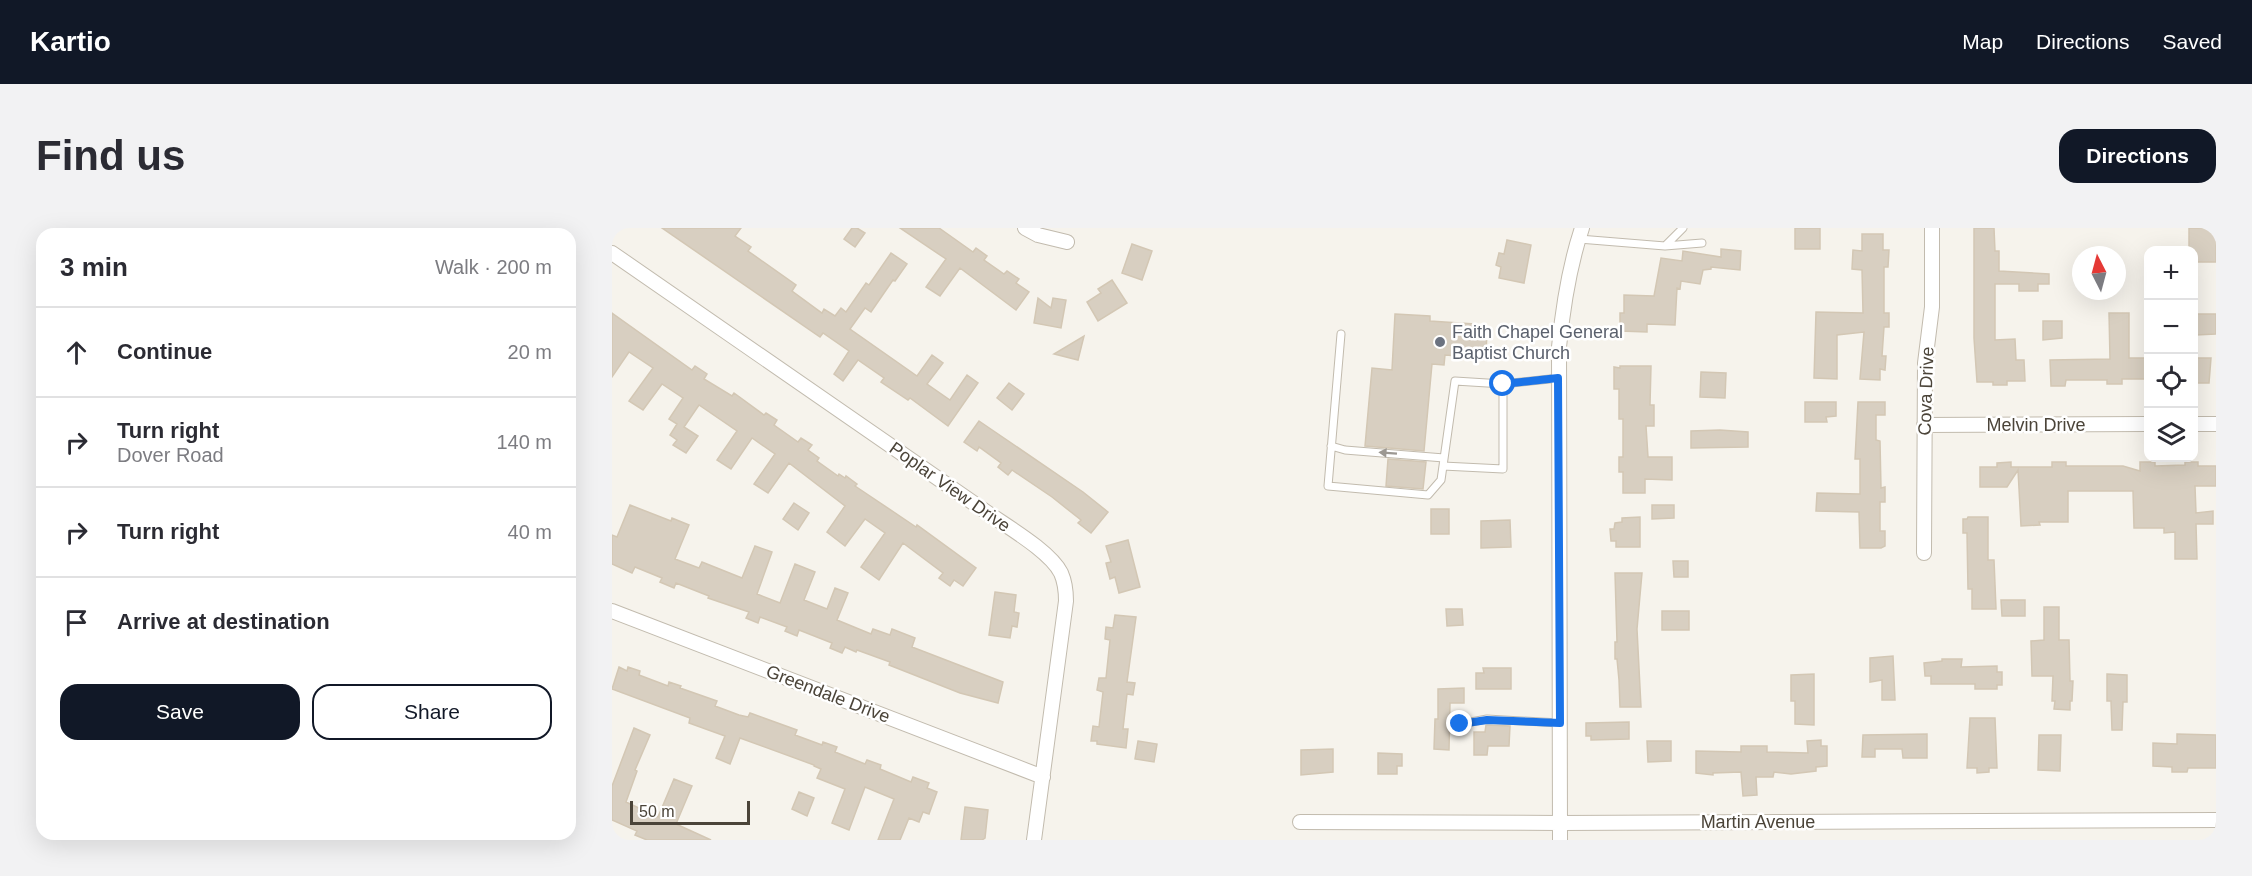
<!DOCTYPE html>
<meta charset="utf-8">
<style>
body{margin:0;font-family:Arial,sans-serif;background:#f2f2f3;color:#2b2b33}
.controls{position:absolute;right:18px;top:18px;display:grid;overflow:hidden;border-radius:12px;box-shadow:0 6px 24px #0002}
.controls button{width:54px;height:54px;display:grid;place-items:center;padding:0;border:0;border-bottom:2px solid #e1e1e2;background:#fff;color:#2b2b33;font:30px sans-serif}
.compass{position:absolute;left:1460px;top:18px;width:54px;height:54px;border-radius:50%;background:#fff;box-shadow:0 6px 24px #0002;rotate:354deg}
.scale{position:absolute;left:18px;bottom:15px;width:120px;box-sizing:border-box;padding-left:6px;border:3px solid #4b4439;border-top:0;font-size:16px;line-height:21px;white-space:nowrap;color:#4b4439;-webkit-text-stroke:4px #fff;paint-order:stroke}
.stop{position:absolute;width:18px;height:18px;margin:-14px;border:4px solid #1a73e8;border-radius:50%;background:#fff}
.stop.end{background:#1a73e8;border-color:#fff;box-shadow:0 2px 6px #0008}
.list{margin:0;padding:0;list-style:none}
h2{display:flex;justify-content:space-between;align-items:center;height:78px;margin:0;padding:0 24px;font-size:26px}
h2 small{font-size:20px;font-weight:400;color:#7c7c81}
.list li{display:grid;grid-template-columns:39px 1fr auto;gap:18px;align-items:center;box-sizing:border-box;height:90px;padding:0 24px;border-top:2px solid #e1e1e2}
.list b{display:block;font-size:22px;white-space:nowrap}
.list p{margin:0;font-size:20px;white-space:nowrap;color:#7c7c81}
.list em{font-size:20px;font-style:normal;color:#7c7c81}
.actions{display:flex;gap:12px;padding:18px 24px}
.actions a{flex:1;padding:14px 0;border:2px solid #111827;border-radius:18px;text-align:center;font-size:21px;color:#111827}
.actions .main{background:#111827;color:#fff}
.icon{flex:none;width:33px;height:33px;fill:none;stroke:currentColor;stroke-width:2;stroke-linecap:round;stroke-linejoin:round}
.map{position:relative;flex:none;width:1604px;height:612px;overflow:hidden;border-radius:18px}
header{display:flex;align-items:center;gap:36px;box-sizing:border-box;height:84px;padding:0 30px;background:#111827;color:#fff}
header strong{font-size:28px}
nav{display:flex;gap:33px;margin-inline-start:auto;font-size:21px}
.intro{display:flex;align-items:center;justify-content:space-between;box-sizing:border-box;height:144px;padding:0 36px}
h1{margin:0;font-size:42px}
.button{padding:15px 27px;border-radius:18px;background:#111827;color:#fff;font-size:21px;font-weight:700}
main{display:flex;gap:36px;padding:0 36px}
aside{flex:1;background:#fff;border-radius:18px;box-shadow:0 6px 24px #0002}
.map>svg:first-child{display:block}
</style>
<header>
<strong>Kartio</strong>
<nav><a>Map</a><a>Directions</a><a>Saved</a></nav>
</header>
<div class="intro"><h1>Find us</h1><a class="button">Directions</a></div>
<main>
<aside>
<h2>3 min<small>Walk · 200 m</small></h2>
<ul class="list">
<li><svg class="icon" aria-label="ahead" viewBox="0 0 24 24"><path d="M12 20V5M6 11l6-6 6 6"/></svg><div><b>Continue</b></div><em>20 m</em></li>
<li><svg class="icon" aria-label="right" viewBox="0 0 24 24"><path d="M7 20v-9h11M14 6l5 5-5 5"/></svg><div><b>Turn right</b><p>Dover Road</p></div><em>140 m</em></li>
<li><svg class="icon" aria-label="right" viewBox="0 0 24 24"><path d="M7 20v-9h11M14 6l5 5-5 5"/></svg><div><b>Turn right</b></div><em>40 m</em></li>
<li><svg class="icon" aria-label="arrive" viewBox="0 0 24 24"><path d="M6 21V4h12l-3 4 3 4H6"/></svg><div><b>Arrive at destination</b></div></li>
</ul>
<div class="actions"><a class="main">Save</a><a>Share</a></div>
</aside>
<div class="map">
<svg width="1604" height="612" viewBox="0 0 1604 612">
<rect width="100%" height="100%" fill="#f6f3ec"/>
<!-- building -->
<path fill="#d8cfc1" stroke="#d3c7b4" stroke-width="1.5" d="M50,0h79l-6,8 16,11 -3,4 48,34 -4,6 30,22 2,-4 11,7 6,-8 5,4 20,-29 3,2 22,-32 16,11 -12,17 -2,-1 -22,32 -6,-4 -15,21 67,47 15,-21 11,8 -16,21 23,16 17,-25 11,8 -30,43 -38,-28 -2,2 -27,-18 3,-4 -26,-18 -15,21 -9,-7 15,-23 -26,-18 -3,4z
M240,0h5l8,5 -10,14 -11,-8z
M288,0h39l34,24 3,-4 11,8 -3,4 20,14 3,-3 12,8 -3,4 13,9 -13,18 -56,-42 -20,28 -14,-9 20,-28z
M1183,0h25v21h-25z
M1362,0h20l1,23h4v20l50,3v10h-11v7h-19v-7h-24v56l20,-1 1,21h8l1,21h-18v4h-14v-3h-16l-3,-44z
M1577,0h27v34h-23v-12h-4z
M1250,6h21v16h6l-1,17h-4v46h5v14h-5l-2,29h4l-1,14 -5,-1v11l-20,-1 4,-47 -27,3v44l-23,-1 2,-66 47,1 -1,-43 -10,-1 1,-19 9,1z
M895,12l24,5 -7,38 -25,-5 2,-11 -5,-2 3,-12 5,1z
M520,16l20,7 -10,29 -20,-7z
M1109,21l20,2 -1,19 -29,-3v2l-8,1 -3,14 -19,-3 -1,8 -3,-1 -2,37 -28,-1v8l-27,-1v-18h4v-18l30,1 7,-38 21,3 1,-10 38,6z
M500,52l15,23 -29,18 -11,-19 14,-9 -3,-4z
M426,70l13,10 2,-10 13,2 -5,28 -27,-5z
M0,85l80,57 3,-4 12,8 -3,5 28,17 2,-3 30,22 2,-2 11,7 -3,5 24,17 3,-4 11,7 -4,5 11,8 -2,3 21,15 1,-2 6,4 1,-2 11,8 -2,2 61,41 1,-2 59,43 -13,18 -9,-6 -4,6 -11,-8 4,-5 -40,-30 -24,37 -18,-13 24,-34 -20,-14 -20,27 -18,-14 18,-26 -56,-43 -21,30 -14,-9 21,-30 -23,-16 -21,31 -14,-9 20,-29 -38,-26 -15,22 14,9 -12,17 -13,-8 4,-5 -7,-5 7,-11 -8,-5 14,-21 -21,-14 -19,26 -14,-9 24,-33 -24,-16 -17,25z
M1497,85h20v45h19v21h-26v5h-15v-4h-41l-1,6h-14l-1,-26 60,-1z
M783,86l35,2v5l44,3v3l13,3 -1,24 -15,1v2l-26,-2 -1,10 -12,-1 -8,87 -59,-5 7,-78 20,2z
M1584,86h20v20l-20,1z
M1431,93h19v17l-19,2z
M472,108l-6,24 -24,-6z
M1581,130h18l-2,25h-15z
M1008,138h31l-1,39h4v21h-8l2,31h24v23l-27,-1v14h-22v-21h-4v-15h4v-38h-4v-30h-5v-22l6,1z
M1089,144l25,1 -1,25 -25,-1z
M397,155l15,11 -12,16 -15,-12z
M1193,174h31v14l-10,1 1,5h-22z
M1246,174h27v13h-9v25l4,1 1,47 4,-1v15h-5v29h5v15l-4,2h-21l-1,-36 -43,-1 1,-18 43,1v-35h-5z
M367,193l104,71 25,20 -17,21 -13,-10 3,-3 -29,-23 -40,-27 -4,5 -10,-8 3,-4 -22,-16 -2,4 -13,-9z
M1108,202l28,2v15l-57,1v-17z
M776,231l38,3 -3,27 -37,-3z
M1399,234v5h41v-5h14v4h57l17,5v-9h15v4l30,-1v-3h13v4h18v20h-21l1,27 17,-2v13h-17l1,35h-22v-27l-11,1v-5h-30l-1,-37h-65v31h-29l1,3 -19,1 -3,-56 -11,17h-27v-20h17v-4z
M182,275l15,10 -11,17 -15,-11z
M18,277l41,16 1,-3 17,7 -14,34 24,9 3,-6 40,16 13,-32 17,6 -15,42 23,9 15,-39 20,8 -11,28 23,9 8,-21 13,5 -11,27 34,14 2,-5 17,6 2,-6 23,9 -3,9 91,35 -5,21 -38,-10 -71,-28 1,-3 -33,-12 -1,2 -11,-5 -3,6 -12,-5 2,-5 -33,-13 -2,6 -12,-5 2,-4 -27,-10 -2,6 -12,-5 3,-6 -41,-14 1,-2 -33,-13 -2,5 -14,-6 2,-4 -27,-11 -3,6 -20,-9v-29l5,2z
M1040,277h22v13l-22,1z
M819,281h18v25h-18z
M1028,289v30h-24v-6h-5l-1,-12h4l1,-6 7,-1v-4z
M1356,289h20v43h6l2,49h-24v-20h-4l-1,-56h-4v-14h4z
M898,292l1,27 -30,1v-27z
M516,312l12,47 -21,6 -4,-16 -5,2 -4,-16 5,-1 -5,-16z
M1061,333h15v16h-14z
M1003,345h27l-5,56 4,78h-21l-1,-27 -2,-21h-2v-17h2z
M383,364l21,3 -2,17 5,1 -2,14 -5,-1 -2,12 -21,-3z
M1389,372h24v16h-23z
M1432,379h15v33h10l1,41h3l-1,20h-2v9l-16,-1 1,-8h-3l1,-25h-21l-1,-35 13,-1z
M834,381h16l1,16 -16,1z
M1050,383h27v19h-27z
M503,387l21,2 -9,65 8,1 -2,12 -6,-1 -4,35h5l-2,19 -29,-4v-3h-6l2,-15 6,1 4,-35 -6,-2 2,-12h7l4,-38 -5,-1 1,-12 7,1z
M1281,428l2,44h-13v-20l-12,2v-24z
M1330,431h20l-1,8 36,-1v6h5v13h-5v4h-22v-5h-44v-8h-6l-1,-13 18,-2z
M7,439l8,4 1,-4 12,4 -1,4 29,11 1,-4 12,4 -1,2 37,13 -2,5 24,9 9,2 2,-4 47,17 -2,5 27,10 1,-3 14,5 -2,5 30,12 2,-4 14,5 -1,4 31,13 2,-5 16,6 -2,5 10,4 -8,22 -6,-2 -4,10 -10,-4 -9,22h-22l16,-41 -29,-12 -16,43 -17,-7 13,-34 -28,-11 4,-9 -7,-3v-1l-74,-27 -10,26 -14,-6 9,-22 -36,-13 1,-5 -78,-29z
M871,440h28v21h-35v-16h8z
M1202,446v51l-19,-1v-23h-4v-26z
M1495,446l20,1v27h-4l-1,28h-10l-1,-29h-4z
M852,460v15h-14l-1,47 -15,-1 1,-30h3v-30z
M1358,490h25l2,50h-8v4l-12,1v-5h-10z
M1017,494v17l-38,1v-4h-5v-13z
M874,497l24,1 -1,20h-21l-1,9h-13v-23h11z
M22,500l16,7 -15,35 2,1 -11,31 32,15 16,-38 18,7 -16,38 35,16h-64l-12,-5 2,-4 -25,-11v-34z
M1315,506v24h-24l-1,-9h-27v8h-13l1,-22z
M1565,506l39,1v33h-28l-1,4h-15v-5l-19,-1v-23l24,1z
M1427,507h22l-1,36 -22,-1z
M1209,512v6h6v20l-11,1v4l-25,3 -17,-2 -1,5h-17l1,18 -14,1 -2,-24 -28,1v2l-17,-2v-22l45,1v-6h26v6l41,1 -1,-12z
M526,513l19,3 -3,18 -19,-3z
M1035,513h24v20l-23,1z
M721,521v23l-32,3v-25z
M766,525l24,1v12h-5v8h-19z
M187,564l15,6 -7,18 -15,-7z
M353,579l23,3 -3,28 -3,2h-21z"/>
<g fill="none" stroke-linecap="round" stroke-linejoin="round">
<!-- service casing -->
<g stroke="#c2bbae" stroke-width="9">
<path id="service" d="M967,11l86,7 18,-18
M1053,18l37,-3
M729,106l-13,152 100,9 13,-15 14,-99 48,3 56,-6
M719,218l14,4 99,8
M831,238l60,3v-85
M848,496l27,-5 73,4"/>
</g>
<!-- minor casing -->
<g stroke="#c2bbae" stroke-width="16">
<path id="minor" d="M413,0l13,7 29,7
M0,25l373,258c21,15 65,40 76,62 4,9 5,18 5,28l-32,239
M1582,196h22
M1312,197l224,-1
M1312,325l1,-190 7,-56v-79
M0,383l431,166
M688,594l260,1 656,-3
M948,612l-1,-493c4,-41 10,-80 23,-119"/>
</g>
<!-- service -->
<use href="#service" stroke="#fff" stroke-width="7"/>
<!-- minor -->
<use href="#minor" stroke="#fff" stroke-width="14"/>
</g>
<!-- one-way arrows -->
<defs><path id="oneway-solid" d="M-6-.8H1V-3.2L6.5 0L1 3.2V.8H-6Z" transform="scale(1.5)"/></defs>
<use fill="#9c9892" href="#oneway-solid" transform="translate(776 225) rotate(-176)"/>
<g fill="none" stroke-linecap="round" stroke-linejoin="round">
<!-- route -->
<path stroke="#1a73e8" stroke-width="8" d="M848,496l27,-4 73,3 -2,-345 -55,6"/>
</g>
<!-- markers -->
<circle fill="#6b7280" stroke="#fff" stroke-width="2" cx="828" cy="114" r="6"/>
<g text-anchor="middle" stroke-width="5" stroke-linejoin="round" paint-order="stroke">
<!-- worship labels -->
<g font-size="18" fill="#5b616d" stroke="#fff" text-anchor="start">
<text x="840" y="110">Faith Chapel General<tspan x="840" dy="21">Baptist Church</tspan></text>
</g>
<!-- street labels -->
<g font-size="18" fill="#4b4439" stroke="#fff">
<text transform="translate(1314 163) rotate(-88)" y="6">Cova Drive</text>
<text x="1424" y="203">Melvin Drive</text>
<text transform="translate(338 259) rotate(35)" y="6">Poplar View Drive</text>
<text transform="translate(216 466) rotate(21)" y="6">Greendale Drive</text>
<text x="1146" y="600">Martin Avenue</text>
</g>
</g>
</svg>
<div class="controls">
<button>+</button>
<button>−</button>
<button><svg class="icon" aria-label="locate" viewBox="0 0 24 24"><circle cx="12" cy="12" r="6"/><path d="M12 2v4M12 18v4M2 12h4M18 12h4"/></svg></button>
<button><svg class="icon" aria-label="layers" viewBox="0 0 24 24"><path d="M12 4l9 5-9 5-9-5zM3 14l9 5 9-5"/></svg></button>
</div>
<svg class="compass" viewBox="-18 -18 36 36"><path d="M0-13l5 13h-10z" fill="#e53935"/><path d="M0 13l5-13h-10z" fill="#7c7c81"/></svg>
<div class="scale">50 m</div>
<div class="stop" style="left:891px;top:156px"></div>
<div class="stop end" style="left:848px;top:496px"></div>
</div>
</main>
